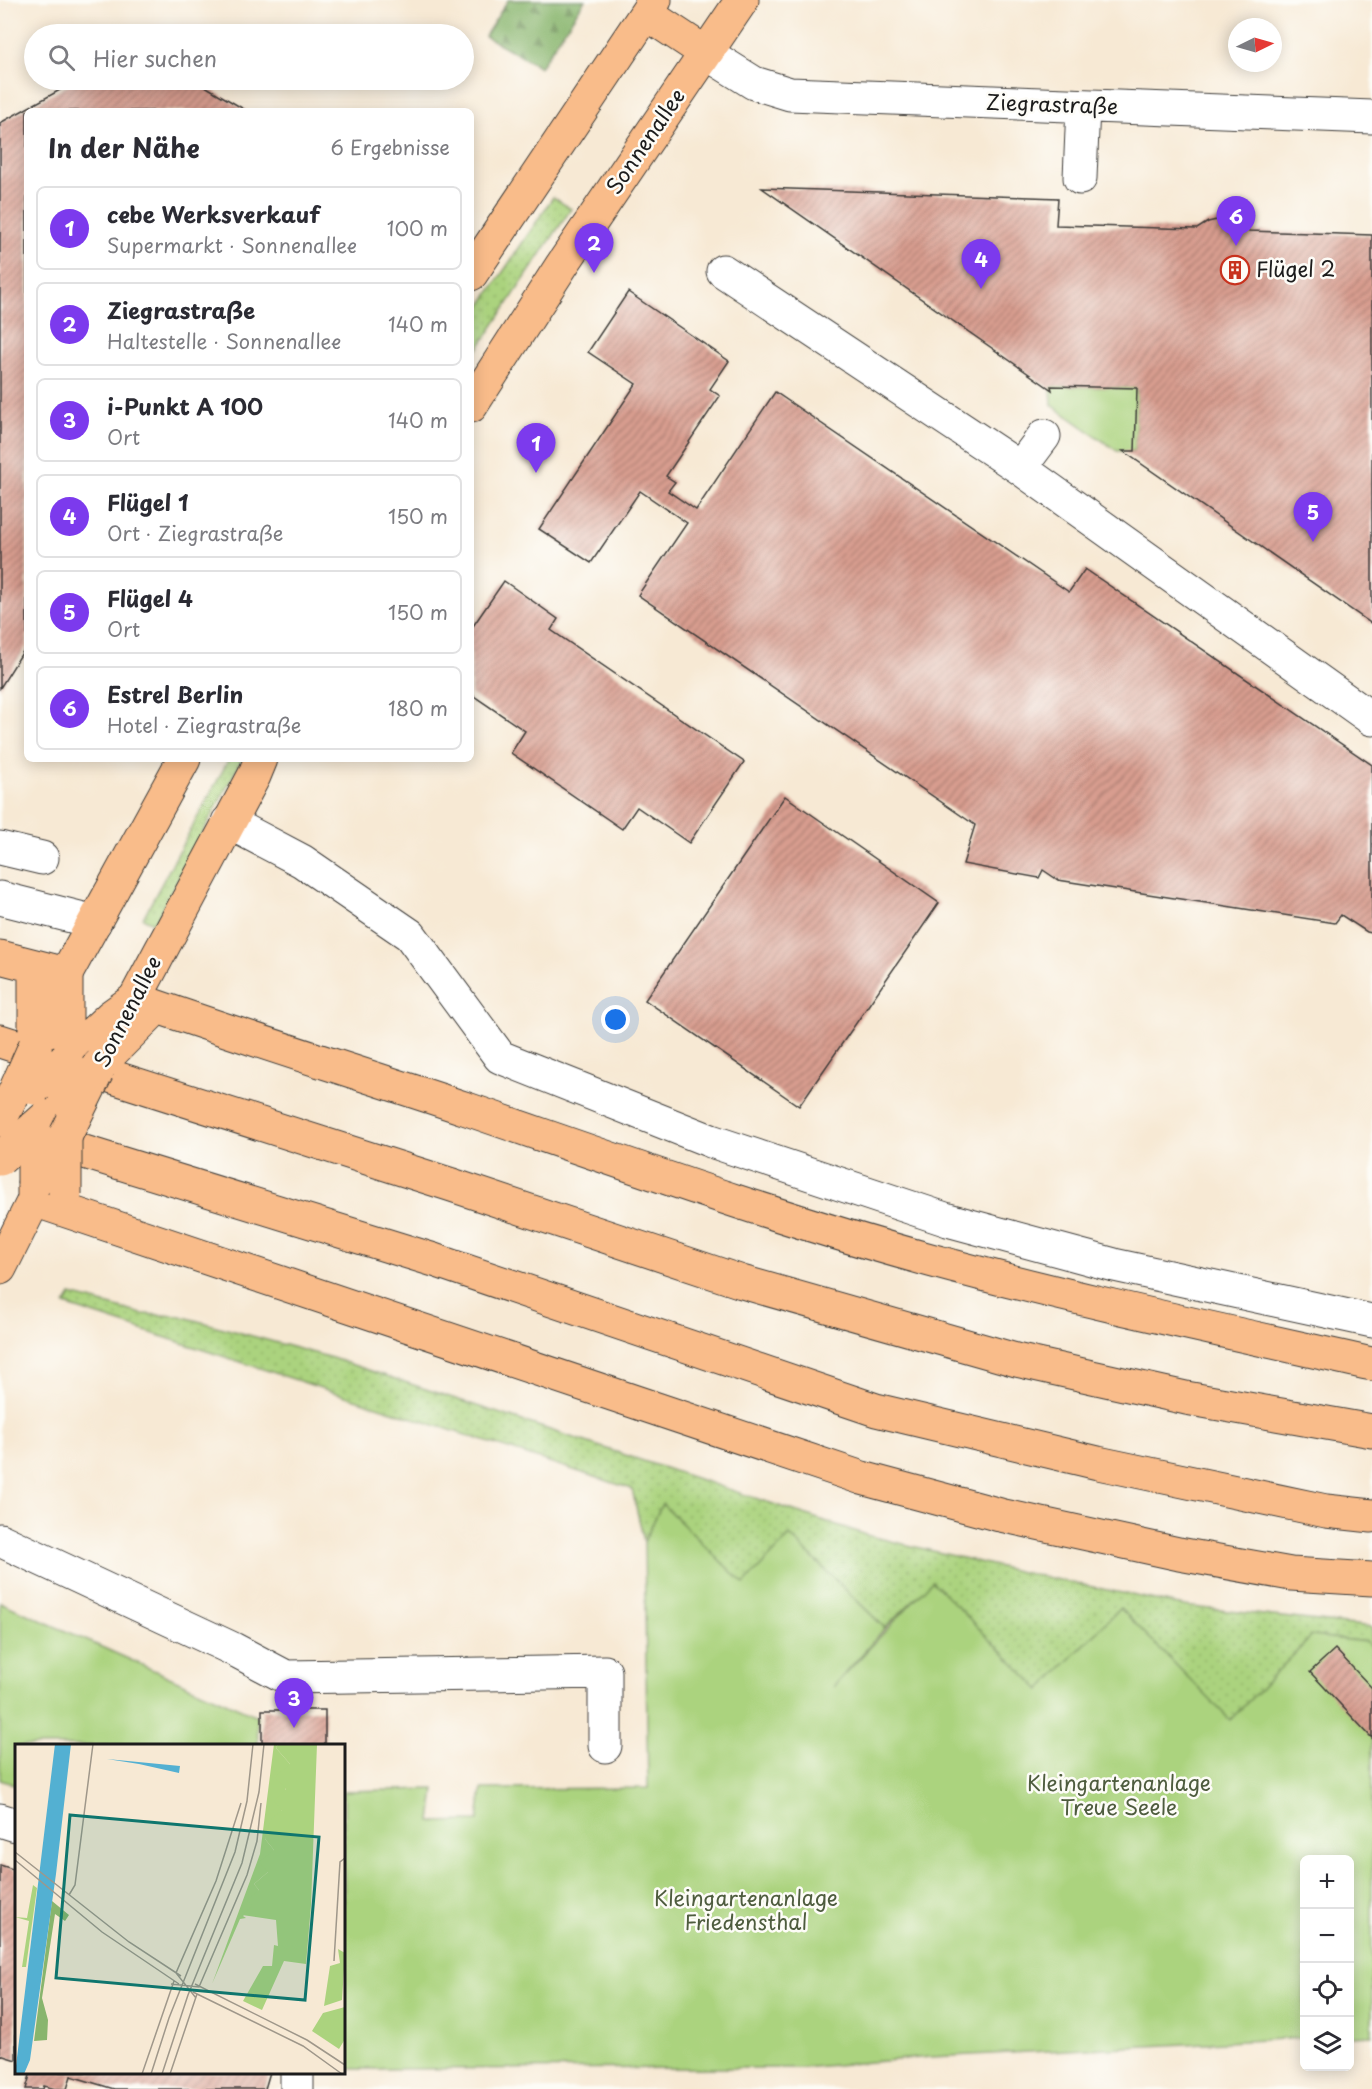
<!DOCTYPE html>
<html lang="de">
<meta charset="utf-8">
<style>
body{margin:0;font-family:"Playpen Sans",sans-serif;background:#f7f7f7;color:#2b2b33}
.controls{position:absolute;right:18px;bottom:18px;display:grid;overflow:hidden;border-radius:9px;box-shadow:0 3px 15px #0003}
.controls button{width:54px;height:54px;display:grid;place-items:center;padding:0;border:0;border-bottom:2px solid #e1e1e2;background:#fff;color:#2b2b33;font:30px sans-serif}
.compass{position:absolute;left:1228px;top:18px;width:54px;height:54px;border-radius:50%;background:#fff;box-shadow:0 3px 15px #0003;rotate:85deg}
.you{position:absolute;left:616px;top:1020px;width:21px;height:21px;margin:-15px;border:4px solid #fff;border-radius:50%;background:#1a73e8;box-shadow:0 0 0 9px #1a73e833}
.badge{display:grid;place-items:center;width:39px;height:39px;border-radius:50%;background:#7c3aed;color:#fff;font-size:20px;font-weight:700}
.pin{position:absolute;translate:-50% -50px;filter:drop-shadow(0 2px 3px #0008)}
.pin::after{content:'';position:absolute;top:32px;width:21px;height:18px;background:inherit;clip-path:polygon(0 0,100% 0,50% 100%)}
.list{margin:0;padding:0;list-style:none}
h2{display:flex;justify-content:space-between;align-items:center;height:78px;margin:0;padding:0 24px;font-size:26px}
h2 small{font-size:20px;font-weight:400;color:#7c7c81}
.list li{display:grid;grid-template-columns:39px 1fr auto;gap:18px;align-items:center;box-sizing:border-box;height:84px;margin:0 12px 12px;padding:0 12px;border:2px solid #e1e1e2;border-radius:9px}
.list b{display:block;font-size:22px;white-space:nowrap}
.list p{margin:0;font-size:20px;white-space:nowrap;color:#7c7c81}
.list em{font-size:20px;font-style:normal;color:#7c7c81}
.icon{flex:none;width:33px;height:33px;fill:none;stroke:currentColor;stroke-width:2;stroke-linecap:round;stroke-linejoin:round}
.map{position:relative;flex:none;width:1372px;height:2089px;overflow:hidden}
.search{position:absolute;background:#fff;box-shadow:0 3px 15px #0003;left:24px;top:24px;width:450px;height:66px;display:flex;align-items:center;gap:15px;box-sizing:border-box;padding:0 21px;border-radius:33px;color:#7c7c81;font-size:22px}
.panel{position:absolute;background:#fff;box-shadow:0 3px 15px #0003;left:24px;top:108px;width:450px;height:654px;border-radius:9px}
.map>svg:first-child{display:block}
</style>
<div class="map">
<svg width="1372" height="2089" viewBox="0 0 1372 2089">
<defs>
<pattern id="grass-dots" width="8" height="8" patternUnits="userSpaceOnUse" patternTransform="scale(1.5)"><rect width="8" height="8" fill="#abd37e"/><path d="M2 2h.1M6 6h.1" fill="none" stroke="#93b56c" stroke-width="1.8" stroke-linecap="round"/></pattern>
<pattern id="forest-firs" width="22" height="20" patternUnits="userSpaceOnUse" patternTransform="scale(1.5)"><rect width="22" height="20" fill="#88b56d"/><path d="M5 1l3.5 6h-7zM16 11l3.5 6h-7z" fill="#6e9259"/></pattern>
<pattern id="building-hatch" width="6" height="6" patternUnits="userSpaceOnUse" patternTransform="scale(1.5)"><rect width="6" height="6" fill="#d89d8f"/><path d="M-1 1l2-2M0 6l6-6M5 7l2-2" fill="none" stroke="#ae7f74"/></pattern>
</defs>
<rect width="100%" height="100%" fill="#fdfcf7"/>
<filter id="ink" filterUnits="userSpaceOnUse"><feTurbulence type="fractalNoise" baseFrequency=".0167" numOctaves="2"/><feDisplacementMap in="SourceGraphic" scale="12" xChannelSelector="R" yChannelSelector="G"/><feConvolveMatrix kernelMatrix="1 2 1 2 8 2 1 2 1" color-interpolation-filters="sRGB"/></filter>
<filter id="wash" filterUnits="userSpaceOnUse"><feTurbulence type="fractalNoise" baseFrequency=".008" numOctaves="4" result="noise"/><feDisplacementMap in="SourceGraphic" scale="24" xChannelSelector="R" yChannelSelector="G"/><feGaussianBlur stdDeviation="1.35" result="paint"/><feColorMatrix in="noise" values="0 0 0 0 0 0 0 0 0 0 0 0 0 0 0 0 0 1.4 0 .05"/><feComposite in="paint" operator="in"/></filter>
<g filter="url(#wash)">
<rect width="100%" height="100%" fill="#f7e9d4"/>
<!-- grass -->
<path fill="url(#grass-dots)" stroke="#64784d" stroke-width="1.5" d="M553,197l18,12 -100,150v-39z
M229,759h13l-88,165 -11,-6z
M71,1295l71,19 38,2 152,42 538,178 151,36 163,34 188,21v20l-5,-5 -55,-6 -82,85 -110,-113 -80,83 -108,-109 -47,46 -95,-92 -46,49 -82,-81 -18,38 -12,-53 -567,-184z"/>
<!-- forest -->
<path fill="url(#forest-firs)" stroke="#526844" stroke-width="1.5" d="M508,0h77l-45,67 -55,-31z"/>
<!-- garden -->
<path fill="#abd37e" stroke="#64784d" stroke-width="1.5" d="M1051,386l86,2 -2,63h-18l-65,-46z
M662,1504l82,80 46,-48 95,92 -52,59 99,-106 108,109 80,-82 110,112 82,-84 55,6 5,5v388l-22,1v-176h-46v178l-373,19 -131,11 -456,1v-278l91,-2 -4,33 47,-1 4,-32 166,-1 -4,-246z
M0,1602l257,114 1,29 -242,1v39l-16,-5z"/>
<g id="blocks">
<!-- building -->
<path fill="url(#building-hatch)" d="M78,80h117l52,31h-220v534l-27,43v-565z
M762,188l296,10 -2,27 141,4 11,-7 13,-3 17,3 11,9 123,4v389l-249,-173h12l2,-63 -86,-2 1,4z
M628,292l101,69 -19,28 10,7 -54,80 9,6 -7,9 28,19 79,-118 294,200 16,-23 287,196v168l-5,-1 -26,-17 -6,8 -277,-43 -15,-10 -4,8 -76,-14 12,-39 -337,-230 49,-72 -47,-32 -49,72 -52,-34 97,-145 -48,-32z
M504,581l54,38 -7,11 193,132 -55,81 -52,-36 -15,22 -111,-76 14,-22 -54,-37v-65z
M785,796l154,107 -140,203 -154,-106z
M1335,1649l37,39v50l-62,-66z
M262,1710h63v36h-63z
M0,1865l16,5v190l-16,-5z
M31,2072h239l-5,17h-151l-43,-13 -4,13h-12l-11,-3 -1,3h-17z"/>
</g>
</g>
<g filter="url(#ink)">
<use href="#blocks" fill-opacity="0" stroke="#3d3b38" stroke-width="1.5"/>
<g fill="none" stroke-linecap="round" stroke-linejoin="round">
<!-- minor casing -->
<g stroke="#3d3b38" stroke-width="35">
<path id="minor" d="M706,53l48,30 36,11 582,23
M1080,178l3,-72
M723,271l297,197 352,251
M1020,468l24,-32
M228,822l74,39 108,74 90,122 211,84 237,79 166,45 258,56
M0,848l42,10
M0,898l95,24
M0,1540l233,109 53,28 319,-5v74
M0,1820l16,5
M297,2072v17"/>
</g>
<!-- major casing -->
<g stroke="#3d3b38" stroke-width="35">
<path id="major" d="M647,14l59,39
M471,274l184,-274
M471,406l91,-141 180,-265
M54,1000l12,-26 118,-215
M122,1023l132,-247 7,-17
M0,1268l41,-82"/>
</g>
<!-- highway casing -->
<g stroke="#3d3b38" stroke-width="35">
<path id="highway" d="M0,957l66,17v84
M0,1041l452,144 290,97 274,78 170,38 186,33
M35,1046v-80
M66,1058l44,-41 25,-18c110,39 222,73 332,110 154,53 306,108 463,151 146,40 294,71 442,104
M101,1063l56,-56
M34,1128l31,-28
M39,1138l395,122 442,150 222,53 228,48 46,5
M34,1184v16l828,278 138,37 179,39 112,20 81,5"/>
</g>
<!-- minor -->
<use href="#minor" stroke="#fff" stroke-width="33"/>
<!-- major -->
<use href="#major" stroke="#f9bc8a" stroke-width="33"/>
<!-- highway -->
<use href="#highway" stroke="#f9bc8a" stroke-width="33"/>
<!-- major-bridge casing -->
<g stroke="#3d3b38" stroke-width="35" stroke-linecap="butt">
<path id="major-bridge" d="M0,1120l15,-29 20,-45
M52,1163l45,-91"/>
</g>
<!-- highway-bridge casing -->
<g stroke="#3d3b38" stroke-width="35" stroke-linecap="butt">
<path id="highway-bridge" d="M35,1046v42
M35,1088l31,-30
M65,1100l36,-37
M0,1159l34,-31
M34,1184v-56
M65,1194v-58"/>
</g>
<!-- major-bridge -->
<use href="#major-bridge" stroke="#f9bc8a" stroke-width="33"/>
<!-- highway-bridge -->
<use href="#highway-bridge" stroke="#f9bc8a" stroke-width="33"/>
</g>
</g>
<!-- icons -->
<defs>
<g id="building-ring" transform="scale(1.5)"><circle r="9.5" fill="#fdfcf7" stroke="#c8321e" stroke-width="1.5"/><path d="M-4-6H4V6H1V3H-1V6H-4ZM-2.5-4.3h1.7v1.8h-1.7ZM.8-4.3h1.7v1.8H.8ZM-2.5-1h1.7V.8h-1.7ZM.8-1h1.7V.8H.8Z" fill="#c8321e"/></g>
</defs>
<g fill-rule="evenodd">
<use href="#building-ring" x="1235" y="270"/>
</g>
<g text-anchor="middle" stroke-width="5" stroke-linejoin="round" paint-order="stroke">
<!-- street labels -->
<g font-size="21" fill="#1c1c1c" stroke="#fdfcf7">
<text transform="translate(1052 105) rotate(2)" y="7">Ziegrastraße</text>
<text transform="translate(646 142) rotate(-56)" y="7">Sonnenallee</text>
<text transform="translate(128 1012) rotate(-63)" y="7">Sonnenallee</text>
</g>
<!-- poi labels -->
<g font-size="21" fill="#1c1c1c" stroke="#fdfcf7" text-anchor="start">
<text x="1256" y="277">Flügel 2</text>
</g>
<!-- park labels -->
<g font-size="21" fill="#4e5c3e" stroke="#fdfcf7">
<text x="1119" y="1791">Kleingartenanlage<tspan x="1119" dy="24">Treue Seele</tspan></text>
<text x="746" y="1906">Kleingartenanlage<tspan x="746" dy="24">Friedensthal</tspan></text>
</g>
</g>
<!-- overview -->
<g transform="translate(15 1744)">
<rect width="330" height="330" fill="#f7e9d4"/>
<path d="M259,0h4l-2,4 14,16 -8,46 -17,29 9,11 -6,22 -14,12 5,6 -6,16 -10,10 3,2 -6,1 -28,65 48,-130zM18,141l4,3 -11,79h-4l7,-46 -14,-4 12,1zM323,205l7,4 -3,47 -18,6 6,-40 10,-3zM330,263v32l-6,10 -27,-18 11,-18z" fill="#abd37e"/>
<path d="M37,157l17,14 -4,6 -10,-7 -13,84 6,22 -1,20 -13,1z" fill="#88b56d"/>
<path d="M263,0h39l-6,161 -5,59 -22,-3 -22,49 -19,-9 20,-35h9l2,-21 4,1 -2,-26 -34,-5 10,-9 -5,-6 12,-10 -5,-6 14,-12 -9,-10 15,-12 -9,-11 5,-19 12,-10 -8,-9 12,-12 -11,-12 15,-13 -14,-16z" fill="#abd37e"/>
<path d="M40,0h16l-15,130 -26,186 -6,14h-9zM92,15l73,7 -1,7 -40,-9z" fill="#53b0d2"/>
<path fill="none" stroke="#9f978a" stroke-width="1.5" d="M330,0v103M0,108l114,90 52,34M0,116l87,72 77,52M54,151l6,-10 18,-141M319,217l6,-99 5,-4M156,240l28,3 48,-112 10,-34 4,-38M180,240l112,56 38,25M178,248l110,54 39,28M181,254l-20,-25 40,-92 25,-78M127,330l32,-93M136,330l18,-56 66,-166 12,-51 6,-57M147,330l26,-79 54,-132 17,-71 5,-48M155,330l27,-80"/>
<path fill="#0f766e" fill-opacity="0.15" stroke="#0f766e" stroke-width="3" d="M55,71l249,22 -14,163 -249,-22z"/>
<rect width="330" height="330" fill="none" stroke="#1c1c1c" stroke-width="3"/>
</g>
</svg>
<div class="controls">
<button>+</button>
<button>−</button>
<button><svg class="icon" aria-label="locate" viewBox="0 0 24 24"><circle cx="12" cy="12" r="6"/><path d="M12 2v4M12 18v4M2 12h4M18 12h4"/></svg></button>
<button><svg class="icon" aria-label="layers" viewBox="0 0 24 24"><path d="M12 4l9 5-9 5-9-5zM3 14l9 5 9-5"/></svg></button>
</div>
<svg class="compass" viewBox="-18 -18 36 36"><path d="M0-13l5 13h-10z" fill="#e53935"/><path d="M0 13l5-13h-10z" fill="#7c7c81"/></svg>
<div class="you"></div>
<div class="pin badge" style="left:536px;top:473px">1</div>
<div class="pin badge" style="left:594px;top:273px">2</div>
<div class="pin badge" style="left:294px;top:1728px">3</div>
<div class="pin badge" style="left:981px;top:289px">4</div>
<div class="pin badge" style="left:1313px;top:542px">5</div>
<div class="pin badge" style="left:1236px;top:246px">6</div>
<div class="search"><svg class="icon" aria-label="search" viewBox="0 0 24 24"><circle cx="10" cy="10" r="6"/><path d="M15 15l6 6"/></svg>Hier suchen</div>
<section class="panel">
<h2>In der Nähe<small>6 Ergebnisse</small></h2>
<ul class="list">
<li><span class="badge">1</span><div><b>cebe Werksverkauf</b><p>Supermarkt · Sonnenallee</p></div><em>100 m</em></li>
<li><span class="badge">2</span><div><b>Ziegrastraße</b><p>Haltestelle · Sonnenallee</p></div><em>140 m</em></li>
<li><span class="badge">3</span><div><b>i-Punkt A 100</b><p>Ort</p></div><em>140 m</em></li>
<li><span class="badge">4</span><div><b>Flügel 1</b><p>Ort · Ziegrastraße</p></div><em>150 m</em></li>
<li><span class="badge">5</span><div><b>Flügel 4</b><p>Ort</p></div><em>150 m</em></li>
<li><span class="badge">6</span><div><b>Estrel Berlin</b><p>Hotel · Ziegrastraße</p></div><em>180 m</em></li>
</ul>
</section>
</div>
